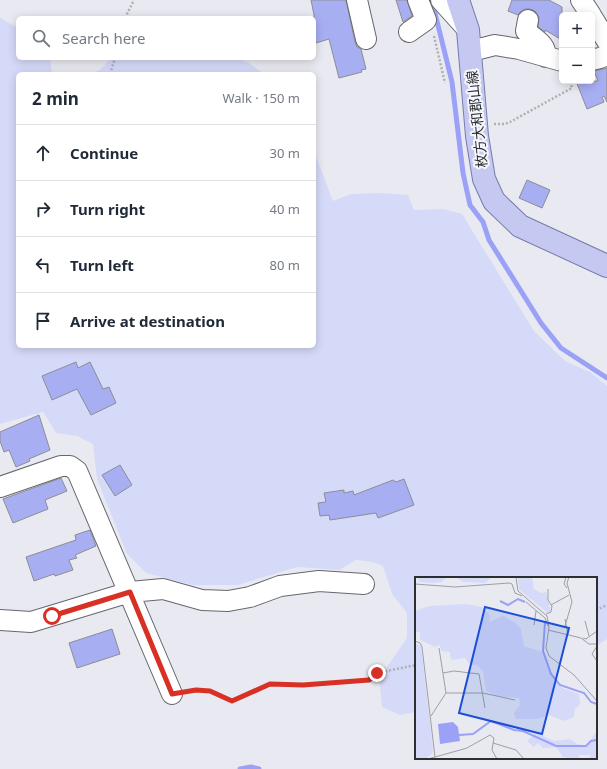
<!DOCTYPE html>
<meta charset="utf-8">
<style>
body{margin:0;font-family:"Noto Sans","Noto Sans JP",sans-serif;background:#f6f6f7;color:#1f2937}
.controls{position:absolute;right:12px;top:12px;display:grid;overflow:hidden;border-radius:6px;box-shadow:0 2px 10px #0003}
.controls button{width:36px;height:36px;display:grid;place-items:center;padding:0;border:0;border-bottom:1px solid #e0e1e3;background:#fff;color:#1f2937;font:20px sans-serif}
.stop{position:absolute;width:12px;height:12px;margin:-9px;border:3px solid #d93025;border-radius:50%;background:#fff}
.stop.end{background:#d93025;border-color:#fff;box-shadow:0 1px 4px #0008}
.list{margin:0;padding:0;list-style:none}
h2{display:flex;justify-content:space-between;align-items:center;height:52px;margin:0;padding:0 16px;font-size:17px}
h2 small{font-size:13px;font-weight:400;color:#747a83}
.list li{display:grid;grid-template-columns:26px 1fr auto;gap:12px;align-items:center;box-sizing:border-box;height:56px;padding:0 16px;border-top:1px solid #e0e1e3}
.list b{display:block;font-size:15px;white-space:nowrap}
.list em{font-size:13px;font-style:normal;color:#747a83}
.icon{flex:none;width:22px;height:22px;fill:none;stroke:currentColor;stroke-width:2;stroke-linecap:round;stroke-linejoin:round}
.map{position:relative;flex:none;width:607px;height:769px;overflow:hidden}
.search{position:absolute;background:#fff;box-shadow:0 2px 10px #0003;left:16px;top:16px;width:300px;height:44px;display:flex;align-items:center;gap:10px;box-sizing:border-box;padding:0 14px;border-radius:6px;color:#747a83;font-size:15px}
.panel{position:absolute;background:#fff;box-shadow:0 2px 10px #0003;left:16px;top:72px;width:300px;height:276px;border-radius:6px}
.map>svg:first-child{display:block}
</style>
<div class="map">
<svg width="607" height="769" viewBox="0 0 607 769">
<rect width="100%" height="100%" fill="#e9eaf1"/>
<!-- green -->
<path fill="#d6daf9" d="M0,18l18,10v30h32l2,16h-34v272h296v-195l19,50 18,-7 30,-1 27,2 6,15 29,-1 19,5 72,117 31,30 25,11 17,14v253l-11,7v-68h-180v134l-16,3 -18,-8 -3,-29 28,-40v-25l-15,-19 -9,-28 -10,-4 -17,-2 -17,10 -42,-3 -59,18h-46l-46,-12 -19,-19 -30,-75 -4,-35 -16,-8 -21,-3 -13,-21 -43,12z
M111,58h125l13,5 15,11h-172l9,-5z"/>
<g fill="none" stroke-linecap="round" stroke-linejoin="round">
<!-- stream -->
<path stroke="#9ba1f6" stroke-width="5" d="M432,1l20,81 11,91 7,32 13,17 6,18 52,83 20,25 46,30
M240,769l11,-2 8,2"/>
</g>
<!-- building -->
<path fill="#a8aef2" stroke="#8c8d94" d="M311,0h35l9,42 2,5 4,2 5,20 -5,1 1,2 -23,6 -10,-39 -13,4 -2,-9v-19z
M396,0h11l5,16 -9,6z
M512,0h37l13,7v33l-17,-10v2l-7,-5 1,-10 -4,-6 -5,-2h-5l-5,3 -2,3 -10,-4z
M607,68v34l-3,-6 -2,1 2,5 -17,7 -11,-28h22l-4,-10z
M527,180l23,10 -8,18 -23,-10z
M76,362l2,6 12,-6 13,27 6,-2 7,16 -25,12 -14,-26 -25,11 -10,-24z
M39,415l11,35 -21,9 1,2 -14,6 -7,-17 -5,2 -4,-11v-9z
M120,465l12,20 -17,11 -13,-21z
M61,478l6,13 -22,9 3,9 -35,14 -10,-24z
M404,479l10,26 -36,13 -2,-5 -46,7 -1,-5 -9,1 -2,-13 8,-1 -2,-9 20,-3v3l9,-2 1,4 39,-15 3,2z
M90,530l6,16 -21,9 2,3 -8,2 4,10 -18,6 -1,-2 -20,7 -8,-24 50,-17 -1,-5z
M112,629l8,25 -43,14 -8,-25z"/>
<g fill="none" stroke-linecap="round" stroke-linejoin="round">
<!-- minor casing -->
<g stroke="#66676e" stroke-width="22">
<path id="minor" d="M357,0l9,39
M441,0l27,30
M581,0l10,15
M592,17l15,24
M528,20l-2,11c9,9 20,12 20,26
M409,32l17,-12 -8,-20
M471,51l24,-6 24,4 43,12
M592,60l8,-2 7,-3
M0,487l61,-21h9l7,5 95,223
M0,620l31,2 99,-30 33,-3 39,11 26,1 22,-4 30,-11 39,-5 45,3"/>
</g>
<!-- major casing -->
<g stroke="#777ba8" stroke-width="24">
<path id="major" d="M458,0l10,30 9,106 7,43 10,22 26,25 87,40"/>
</g>
<!-- path -->
<path stroke="#afb0b5" stroke-width="2.5" stroke-dasharray="2 2" stroke-linecap="butt" d="M125,18l9,-18
M434,36l11,47
M110,74l5,-16
M494,124h11l5,-2 62,-34 -2,-7
M596,610l11,-5
M190,691h20l22,10 38,-17 33,1 66,-5 8,-7 39,-8"/>
<!-- minor -->
<use href="#minor" stroke="#fff" stroke-width="20"/>
<!-- major -->
<use href="#major" stroke="#c5c9f2" stroke-width="22"/>
</g>
<g fill="none" stroke-linecap="round" stroke-linejoin="round">
<!-- route -->
<path stroke="#d93025" stroke-width="5" d="M52,616l78,-24 42,102 24,-4 14,1 22,10 38,-17 33,1 66,-5 8,-7"/>
</g>
<g text-anchor="middle" stroke-width="4" stroke-linejoin="round" paint-order="stroke">
<!-- street labels -->
<g font-size="14" fill="#2d2e30" stroke="#f6f7fe">
<text transform="translate(477 119) rotate(-96)" y="5">枚方大和郡山線</text>
</g>
</g>
<!-- overview -->
<g transform="translate(415 577)">
<rect width="182" height="182" fill="#e9eaf1"/>
<path d="M2,0h29l-4,5 -10,1 -12,-1zM41,0h36l-7,6 -22,-1zM103,0h14l2,12 7,4 5,-1 5,19 -3,2 -25,-20 -4,-4zM50,27l17,3 8,8 -1,7 14,-6 14,8 4,5 3,17 18,6 9,24 11,12 17,6 1,10 -5,5 -1,8 -10,4 -15,-6 -12,4h-21l-2,-6 6,-8 -1,-7 -21,-2 -12,-5 -3,-20 -6,-6h-7l-5,-7 -14,2 -1,-8 -9,-1 -1,-6 -5,2 -15,-7v-8h-5v-21l14,-5zM0,66l6,3 12,103 -1,5 -8,5h-9zM182,154v28h-7v-4h-11v4l-16,-2 -7,-10 -13,1 -5,-5 -4,4 -7,-6 9,-8 18,8 16,-2 7,5 9,2z" fill="#d6daf9"/>
<path d="M38,145l5,5 2,14 -20,3 -2,-20z" fill="#9ba1f6"/>
<path fill="none" stroke="#9ba1f6" stroke-width="2" d="M85,24l8,4 10,-6 7,3M130,45l-2,29 8,23 9,11 24,8 7,9 6,2M44,158l14,-1 18,-13 23,9 9,1 33,15h30l5,-5 6,-1"/>
<path fill="none" stroke="#9e9fa4" stroke-width="1" d="M101,0l2,14 29,25 2,11 -3,21 3,8 25,19 23,26M151,0l-2,7 3,4M0,7l40,3 54,-4 3,1 3,9 7,3M111,25l19,16 3,8M136,28l18,-10M131,37l5,-2 1,-6 -4,-6v-11M150,42l3,16M170,44l4,15M119,48l2,-14M150,49l7,-24 -5,-19 2,-6M133,53l33,8 8,6h8M168,61l3,1 11,-8M0,64l5,2 2,4 13,110M182,69l-5,8 5,7M28,96l11,-2 25,3 6,34M31,116h37l32,7M16,139l15,-23 -7,-45M78,166l23,7 8,9M13,182l39,-11 23,-13 4,3 -2,12 5,9"/>
<path fill="#1d4ed8" fill-opacity="0.15" stroke="#1d4ed8" stroke-width="2" d="M70,30l84,21 -27,106 -83,-21z"/>
<rect width="182" height="182" fill="none" stroke="#2d2e30" stroke-width="2"/>
</g>
</svg>
<div class="controls">
<button>+</button>
<button>−</button>
</div>
<div class="stop" style="left:52px;top:616px"></div>
<div class="stop end" style="left:377px;top:673px"></div>
<div class="search"><svg class="icon" aria-label="search" viewBox="0 0 24 24"><circle cx="10" cy="10" r="6"/><path d="M15 15l6 6"/></svg>Search here</div>
<section class="panel">
<h2>2 min<small>Walk · 150 m</small></h2>
<ul class="list">
<li><svg class="icon" aria-label="ahead" viewBox="0 0 24 24"><path d="M12 20V5M6 11l6-6 6 6"/></svg><div><b>Continue</b></div><em>30 m</em></li>
<li><svg class="icon" aria-label="right" viewBox="0 0 24 24"><path d="M7 20v-9h11M14 6l5 5-5 5"/></svg><div><b>Turn right</b></div><em>40 m</em></li>
<li><svg class="icon" aria-label="left" viewBox="0 0 24 24"><path d="M17 20v-9H6M10 6l-5 5 5 5"/></svg><div><b>Turn left</b></div><em>80 m</em></li>
<li><svg class="icon" aria-label="arrive" viewBox="0 0 24 24"><path d="M6 21V4h12l-3 4 3 4H6"/></svg><div><b>Arrive at destination</b></div></li>
</ul>
</section>
</div>
